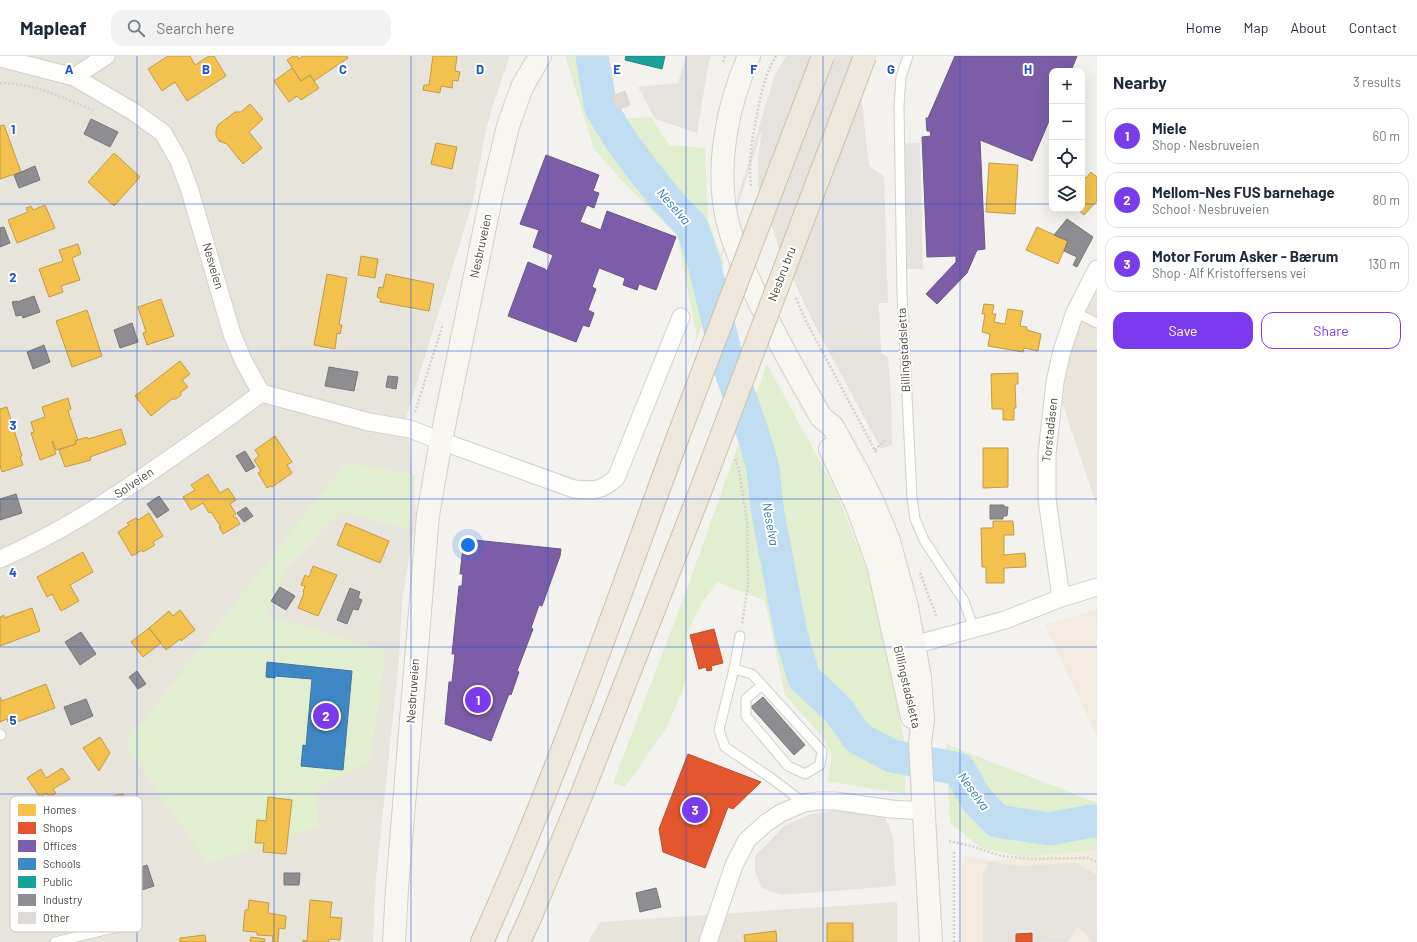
<!DOCTYPE html>
<meta charset="utf-8">
<style>
body{margin:0;font-family:Barlow,sans-serif;background:#f2f2f3;color:#1f2937}
.controls{position:absolute;right:12px;top:12px;display:grid;overflow:hidden;border-radius:8px;box-shadow:0 4px 16px #0002}
.controls button{width:36px;height:36px;display:grid;place-items:center;padding:0;border:0;border-bottom:1px solid #e0e1e3;background:#fff;color:#1f2937;font:20px sans-serif}
.you{position:absolute;left:468px;top:489px;width:14px;height:14px;margin:-10px;border:3px solid #fff;border-radius:50%;background:#1a73e8;box-shadow:0 0 0 6px #1a73e833}
.badge{display:grid;place-items:center;width:26px;height:26px;border-radius:50%;background:#7c3aed;color:#fff;font-size:13px;font-weight:700}
.pin{position:absolute;translate:-50% -50%;border:2px solid #fff;box-shadow:0 1px 4px #0006}
.list{margin:0;padding:0;list-style:none}
h2{display:flex;justify-content:space-between;align-items:center;height:52px;margin:0;padding:0 16px;font-size:17px}
h2 small{font-size:13px;font-weight:400;color:#747a83}
.list li{display:grid;grid-template-columns:26px 1fr auto;gap:12px;align-items:center;box-sizing:border-box;height:56px;margin:0 8px 8px;padding:0 8px;border:1px solid #e0e1e3;border-radius:12px}
.list b{display:block;font-size:15px;white-space:nowrap}
.list p{margin:0;font-size:13px;white-space:nowrap;color:#747a83}
.list em{font-size:13px;font-style:normal;color:#747a83}
.actions{display:flex;gap:8px;padding:12px 16px}
.actions a{flex:1;padding:9px 0;border:1px solid #7c3aed;border-radius:12px;text-align:center;font-size:14px;color:#7c3aed}
.actions .main{background:#7c3aed;color:#fff}
.icon{flex:none;width:22px;height:22px;fill:none;stroke:currentColor;stroke-width:2;stroke-linecap:round;stroke-linejoin:round}
.map{position:relative;flex:none;width:1097px;height:886px;overflow:hidden}
header{display:flex;align-items:center;gap:24px;box-sizing:border-box;height:56px;padding:0 20px;background:#fff;border-bottom:1px solid #e0e1e3}
header strong{font-size:19px}
nav{display:flex;gap:22px;margin-inline-start:auto;font-size:14px}
.search{width:280px;height:36px;background:#f2f2f3;display:flex;align-items:center;gap:10px;box-sizing:border-box;padding:0 14px;border-radius:12px;color:#747a83;font-size:15px}
main{display:flex}
aside{flex:1;background:#fff}
.map>svg:first-child{display:block}
</style>
<header>
<strong>Mapleaf</strong>
<div class="search"><svg class="icon" aria-label="search" viewBox="0 0 24 24"><circle cx="10" cy="10" r="6"/><path d="M15 15l6 6"/></svg>Search here</div>
<nav><a>Home</a><a>Map</a><a>About</a><a>Contact</a></nav>
</header>
<main>
<div class="map">
<svg width="1097" height="886" viewBox="0 0 1097 886">
<rect width="100%" height="100%" fill="#f4f2ee"/>
<!-- residential -->
<path fill="#e7e4dc" d="M0,0h510l-19,55 -7,28 -11,62 -66,214 9,101 -14,86 -3,57 -23,219 -3,64h-373z
M897,846v40h-309l12,-20z"/>
<!-- commercial -->
<path fill="#f3ebdf" d="M1097,553v128l-52,-112z
M1097,794v92h-135v-84l5,-2 26,5 31,-4z"/>
<!-- education -->
<path fill="#eae5da" d="M1097,232v219l-42,-125 20,-70z"/>
<!-- green -->
<path fill="#e1eecf" d="M565,0h39l4,44 9,19 34,-2 18,28 36,3 3,72 16,43 -27,75 -20,-103 -52,-51 -31,-35z
M767,308l69,127 38,98 30,150 1,55 -77,-13 4,-26 -11,-20 -36,-40 -20,-94 -47,-19 -13,16 -19,37v47l-19,45 -42,60 -12,-4 74,-194z
M346,406l69,13 -7,55 -67,-19 -55,58 -20,46 120,36 -16,111 -53,27 1,38 -110,37 -83,-120z
M946,688l151,59v47l-73,7 -43,-9 -31,-25z"/>
<!-- parking -->
<path fill="#e6e3df" d="M686,0h25l-2,5 -12,72 -42,-14 -17,-32 40,-4z
M786,0h68l3,2 12,108 15,10 4,127h-9l2,50 7,4 3,38 1,50 -11,4 -69,-129 -32,-69 -22,-65v-27l4,-30 -89,285 101,-337z
M920,87l3,126h-22l-1,-125z
M837,754l47,5 9,21 3,50 -115,9 -19,-7 -7,-16v-16l29,-30 27,-12z
M988,806l29,4 60,-3 20,12v67h-5l-14,-16 -10,15 -34,1 -1,-12h-17v12h-33v-67z"/>
<!-- homes -->
<path fill="#f2c14e" stroke="#c09c48" d="M168,0h22l5,9 14,-9h5l12,20 -39,25 -12,-19 -13,9 -14,-22z
M293,0h4l2,3 4,-3h44l1,2 -34,23 -4,-6 -9,6 -14,-21z
M433,0h24l-2,15 5,1 -2,9 -5,-1 -1,8 -11,-2 -1,7 -17,-3 1,-5h5z
M292,12l9,13 9,-6 9,13 -18,12 -4,-4 -8,6 -15,-21z
M250,48l13,15 -14,13 13,16 -19,16 -16,-20 -8,-3 -3,-5v-6l2,-5 17,-13h6z
M4,69l17,47 -21,7v-53z
M436,87l21,4 -5,22 -21,-5z
M114,97l26,24 -26,29 -26,-24z
M989,107l29,2 -3,49 -29,-2z
M1091,116l6,5v24l-13,14 -7,-6h5v-35l4,4z
M45,149l10,23 -38,15 -9,-23 20,-8 -2,-4 5,-2 2,4z
M1037,171l31,14 -10,23 -32,-14z
M78,188l3,10 -9,4 8,22 -19,6 2,6 -14,5 -10,-28 24,-8 -4,-11z
M361,200l17,3 -3,19 -17,-3z
M327,218l20,4 -8,47h3l-2,9 -3,-1 -2,16 -21,-4z
M386,218l48,10 -5,27 -49,-9 1,-3 -4,-2 2,-10 4,1z
M161,243l13,37 -27,9 -4,-12 3,-1 -8,-25z
M984,248l10,1 -2,9h4l-2,8 11,2 3,-15 15,2 -3,15 7,1v3l14,4 -3,17 -14,-3 -1,4 -35,-6 2,-12 -8,-2 3,-18h-3z
M87,254l15,46 -30,11 -16,-46z
M180,305l10,13 -8,6 6,7 -7,5v3l-5,4h-4l-21,17 -16,-20z
M1018,317v11h-3l1,24h-2v12h-11v-11h-11l-1,-35z
M68,342l3,11 -3,2 10,29 -3,1 1,3 -20,6 -3,-9 -1,1 4,12 -16,6 -9,-27 3,-1 -3,-10 14,-5 -3,-10z
M7,351l15,49 -2,1 3,8 -21,7 -2,-7v-56z
M121,373l5,15 -36,13 1,3 -26,7 -6,-17 17,-6 -1,-3 12,-4 1,2z
M275,380l17,26 -5,3 5,8 -20,14 -1,-1 -4,2 -9,-15 3,-2 -7,-11 5,-4 -4,-6z
M983,392h25v39l-25,1z
M208,418l12,19 8,-5 8,12 -6,4 6,10 -3,2 1,2 2,-1 4,7 -17,10 -4,-7h2l-10,-15 -2,1 -6,-10 -12,7 -8,-13 12,-7 -4,-5z
M149,457l14,23 -10,6 2,3 -12,7 -1,-2 -10,6 -14,-24 11,-7 -2,-2 9,-5 2,2z
M993,465h20l1,14h-10v20l21,-2 1,14 -22,1v15h-18v-16h-4l-1,-39h12z
M346,467l43,18 -9,22 -43,-18z
M83,496l10,20 -23,13 9,16 -18,10 -9,-17 -5,3 -10,-20z
M313,510l24,9 -19,41 -20,-8 6,-15 -1,-1 2,-6 -4,-1 4,-10 4,2z
M32,552l8,23 -40,15v-29l4,-2v3z
M180,554l15,20 -14,11 -1,-2 -14,11 -17,-22 20,-17 4,5z
M149,572l12,15 -18,14 -12,-15z
M46,628l9,24 -46,17 -2,-6 -7,3v-25l2,4z
M100,681l10,16 -11,18 -16,-23z
M62,712l8,11 -17,10 3,4 -7,4 -2,-4 -7,4 -13,-19 14,-9 5,9z
M123,738l1,5 11,-2 6,44 -24,3 -5,-44h2l-1,-4z
M268,741l24,3 -6,54 -23,-2 1,-9h-9l2,-23 9,1z
M249,844l20,3 -1,10 18,3 -1,13 -6,-1 -1,14h-6l1,-6 -16,-1v-3l-14,-1 2,-21h3z
M310,844l22,2 -2,15 12,1 -2,22 -11,-1 -1,3h-25v-2l4,1z
M827,867h26v19h-26z
M776,875l1,11h-32l-1,-7z
M205,879l1,7h-26v-4z
M251,881l14,2v3h-15z"/>
<!-- shops -->
<path fill="#e4572e" stroke="#b65131" d="M714,573l9,34 -12,3 1,4 -5,1 -1,-4 -7,2 -9,-34z
M688,698l73,28 -28,27 -5,-2 -23,61 -42,-16 -4,-23z
M1032,877v9h-16v-8z"/>
<!-- offices -->
<path fill="#7b5ea7" stroke="#6d5686" d="M955,0h122l-6,15h-19v43l-20,47 -52,-21 5,109 -8,1 -10,23 -30,31 -11,-10 30,-32v-6l-29,1 -5,-120 9,-1 -1,-5h-3l-1,-13h2z
M546,99l53,20 -6,16 6,2 -5,15 -7,-3 -7,17 21,8v-1l6,-18 69,26 -20,53 -17,-6 -2,6 -14,-5 2,-7 -26,-10 -7,19 4,2 -8,21 6,3 -5,14 -6,-2 -7,17 -68,-26 20,-54 17,7 2,2 6,-16 -20,-8 6,-17 -19,-6z
M465,483l96,10 -1,7 -18,50 -3,-1 -8,23 2,1 -16,42 2,1 -8,23 -2,-1 -18,47 -46,-17 4,-42h3l3,-28h-3l7,-68h3l1,-12h-3l3,-27h1z"/>
<!-- schools -->
<path fill="#3f88c5" stroke="#43749b" d="M267,606l85,9 -9,99 -42,-4 2,-21 3,1 6,-67 -37,-3v2l-9,-1z"/>
<!-- public -->
<path fill="#17a398" stroke="#27867c" d="M626,0h39l-3,13 -37,-9z"/>
<!-- industry -->
<path fill="#8d8d92" stroke="#797777" d="M91,63l27,13 -8,15 -26,-13z
M35,110l5,14 -21,8 -5,-13z
M1067,163l26,18 -16,30 -4,-2 4,-8 -13,-6 4,-10 -14,-6z
M4,171l6,16 -10,4v-19z
M34,240l6,16 -17,6 -1,-3 -6,1 -4,-14 5,-1v1z
M132,267l6,19 -18,6 -6,-18z
M44,289l6,17 -17,7 -6,-17z
M329,311l29,5 -4,19 -29,-5z
M388,320l10,1 -2,12 -10,-2z
M245,395l10,16 -9,5 -10,-16z
M16,438l6,19 -22,7v-21z
M159,440l10,14 -12,8 -10,-14z
M990,449h14v2h4l-1,9h-4v3h-13z
M246,451l7,9 -9,6 -7,-9z
M280,531l15,9 -9,14 -15,-9z
M350,532l10,4 -2,6 4,2 -4,10 -5,-1 -6,15 -10,-4z
M81,576l15,22 -16,11 -15,-23z
M137,615l9,13 -8,5 -9,-12z
M763,641l42,48 -11,10 -43,-48z
M86,643l7,17 -22,9 -7,-18z
M147,809l7,21 -18,6 -7,-21z
M284,817h16l-1,12h-15z
M656,832l5,19 -21,5 -4,-19z"/>
<g fill="none" stroke-linecap="round" stroke-linejoin="round">
<!-- river -->
<path stroke="#c0ddf1" stroke-width="33" d="M592,0l9,52 21,34 20,27 24,30 26,28 12,36 24,100 26,74 9,32 5,45 23,120 13,44 34,32 20,28 34,18 67,13 17,30 21,22 52,8 43,-8 5,1"/>
</g>
<!-- building -->
<path fill="#dedbd6" stroke="#dcd9d4" d="M625,35l5,14 -13,5 -5,-14z"/>
<g fill="none" stroke-linecap="round" stroke-linejoin="round">
<!-- lane casing -->
<g stroke="#d2d0cb" stroke-width="11">
<path id="lane" d="M908,0l-7,21 -2,29 3,188 10,203 3,22 9,21 40,61 10,28
M1075,256l22,11
M740,580l-6,33 -15,61 6,17 46,31 33,25
M734,613l18,5 10,11
M762,629l60,66 -2,14 -15,9 -17,-8 -42,-50v-17z
M0,678l1,1
M55,886l63,-15"/>
</g>
<!-- street casing -->
<g stroke="#d2d0cb" stroke-width="19">
<path id="street" d="M0,2l74,19 60,35 29,21 16,28 11,30 42,143 12,28 17,31 108,29 41,7 31,12 133,48c20,2 27,2 42,-11l65,-161
M74,21l32,-21
M0,503c63,-27 119,-65 175,-104 29,-20 58,-40 86,-62
M1061,542l-14,-99v-45l8,-72 7,-31 13,-39 22,-43
M903,592l102,-28 56,-22 36,-11
M708,886l26,-77 13,-25 19,-17 15,-10 23,-10 14,-2h17l56,8 33,2"/>
</g>
<!-- secondary casing -->
<g stroke="#d3cfc5" stroke-width="24">
<path id="secondary" d="M749,0c-21,48 -34,110 -22,163 4,19 12,38 20,56 21,49 48,96 74,142l12,10 26,47 14,28 16,39 18,66 13,70 3,42 -3,24 11,199
M830,393l26,55 22,61 34,152
M394,886l3,-53 31,-374 13,-74 51,-248 16,-67 14,-39 18,-31"/>
</g>
<!-- highway casing -->
<g stroke="#ccbfa9" stroke-width="24">
<path id="highway" d="M482,886c75,-165 134,-338 197,-508
M519,886l12,-26 52,-125 117,-299"/>
</g>
<!-- path -->
<path stroke="#d3d2cc" stroke-width="2.5" stroke-dasharray="2 2" stroke-linecap="butt" d="M723,6l2,-6
M0,27c35,0 63,15 95,28
M751,130c-3,-27 2,-51 7,-77 4,-19 8,-37 18,-53
M796,242l10,23 71,133
M415,356l28,-88
M875,394l10,-10
M735,403l4,11 8,52 1,64 -6,38
M920,517l17,45
M949,785l22,5 31,10 29,3 57,-1 9,4
M954,886v-91"/>
<!-- lane -->
<use href="#lane" stroke="#fdfdfc" stroke-width="9"/>
<!-- street -->
<use href="#street" stroke="#fdfdfc" stroke-width="17"/>
<!-- secondary -->
<use href="#secondary" stroke="#f7f6f1" stroke-width="22"/>
<!-- highway -->
<use href="#highway" stroke="#ede8db" stroke-width="22"/>
<!-- highway-bridge casing -->
<g stroke="#ccbfa9" stroke-width="24" stroke-linecap="butt">
<path id="highway-bridge" d="M679,378l144,-378
M700,436l165,-436"/>
</g>
<!-- highway-bridge -->
<use href="#highway-bridge" stroke="#ede8db" stroke-width="22"/>
</g>
<!-- grid -->
<path fill="none" stroke="#1d4ed8" stroke-width="1" stroke-opacity="0.55" d="M137,0v886M274,0v886M411,0v886M548,0v886M686,0v886M823,0v886M960,0v886M0,148h1052M1082,148h15M0,295h1097M0,443h1097M0,591h1097M0,738h1097"/>
<g text-anchor="middle" stroke-width="4" stroke-linejoin="round" paint-order="stroke">
<!-- street labels -->
<g font-size="12" fill="#4b4439" stroke="#fff">
<text transform="translate(481 190) rotate(-78)" y="4">Nesbruveien</text>
<text transform="translate(213 210) rotate(74)" y="4">Nesveien</text>
<text transform="translate(782 218) rotate(-69)" y="4">Nesbru bru</text>
<text transform="translate(904 294) rotate(-93)" y="4">Billingstadsletta</text>
<text transform="translate(1050 374) rotate(-84)" y="4">Torstadåsen</text>
<text transform="translate(134 427) rotate(-34)" y="4">Solveien</text>
<text transform="translate(907 631) rotate(77)" y="4">Billingstadsletta</text>
<text transform="translate(413 635) rotate(-86)" y="4">Nesbruveien</text>
</g>
<!-- water labels -->
<g font-size="13" font-style="italic" fill="#2e7ab2" stroke="#fff">
<text transform="translate(674 150) rotate(49)" y="5">Neselva</text>
<text transform="translate(771 468) rotate(80)" y="5">Neselva</text>
<text transform="translate(974 735) rotate(54)" y="5">Neselva</text>
</g>
</g>
<!-- legend -->
<rect x="10" y="740" width="132" height="136" rx="6" fill="#fff" stroke="#c9c7c4" stroke-width="1"/>
<rect x="18" y="748" width="18" height="12" fill="#f2c14e"/>
<rect x="18" y="766" width="18" height="12" fill="#e4572e"/>
<rect x="18" y="784" width="18" height="12" fill="#7b5ea7"/>
<rect x="18" y="802" width="18" height="12" fill="#3f88c5"/>
<rect x="18" y="820" width="18" height="12" fill="#17a398"/>
<rect x="18" y="838" width="18" height="12" fill="#8d8d92"/>
<rect x="18" y="856" width="18" height="12" fill="#dedbd6"/>
<g font-size="11" fill="#4b4439">
<text x="43" y="758">Homes</text>
<text x="43" y="776">Shops</text>
<text x="43" y="794">Offices</text>
<text x="43" y="812">Schools</text>
<text x="43" y="830">Public</text>
<text x="43" y="848">Industry</text>
<text x="43" y="866">Other</text>
</g>
<g font-size="13" text-anchor="middle" font-weight="bold" fill="#1d4ed8" stroke="#fff" stroke-width="4" stroke-linejoin="round" paint-order="stroke">
<text x="69" y="18">A</text>
<text x="206" y="18">B</text>
<text x="343" y="18">C</text>
<text x="480" y="18">D</text>
<text x="617" y="18">E</text>
<text x="754" y="18">F</text>
<text x="891" y="18">G</text>
<text x="1028" y="18">H</text>
<text x="13" y="78">1</text>
<text x="13" y="226">2</text>
<text x="13" y="374">3</text>
<text x="13" y="521">4</text>
<text x="13" y="669">5</text>
</g>
</svg>
<div class="controls">
<button>+</button>
<button>−</button>
<button><svg class="icon" aria-label="locate" viewBox="0 0 24 24"><circle cx="12" cy="12" r="6"/><path d="M12 2v4M12 18v4M2 12h4M18 12h4"/></svg></button>
<button><svg class="icon" aria-label="layers" viewBox="0 0 24 24"><path d="M12 4l9 5-9 5-9-5zM3 14l9 5 9-5"/></svg></button>
</div>
<div class="you"></div>
<div class="pin badge" style="left:478px;top:644px">1</div>
<div class="pin badge" style="left:326px;top:660px">2</div>
<div class="pin badge" style="left:695px;top:754px">3</div>
</div>
<aside>
<h2>Nearby<small>3 results</small></h2>
<ul class="list">
<li><span class="badge">1</span><div><b>Miele</b><p>Shop · Nesbruveien</p></div><em>60 m</em></li>
<li><span class="badge">2</span><div><b>Mellom-Nes FUS barnehage</b><p>School · Nesbruveien</p></div><em>80 m</em></li>
<li><span class="badge">3</span><div><b>Motor Forum Asker - Bærum</b><p>Shop · Alf Kristoffersens vei</p></div><em>130 m</em></li>
</ul>
<div class="actions"><a class="main">Save</a><a>Share</a></div>
</aside>
</main>
